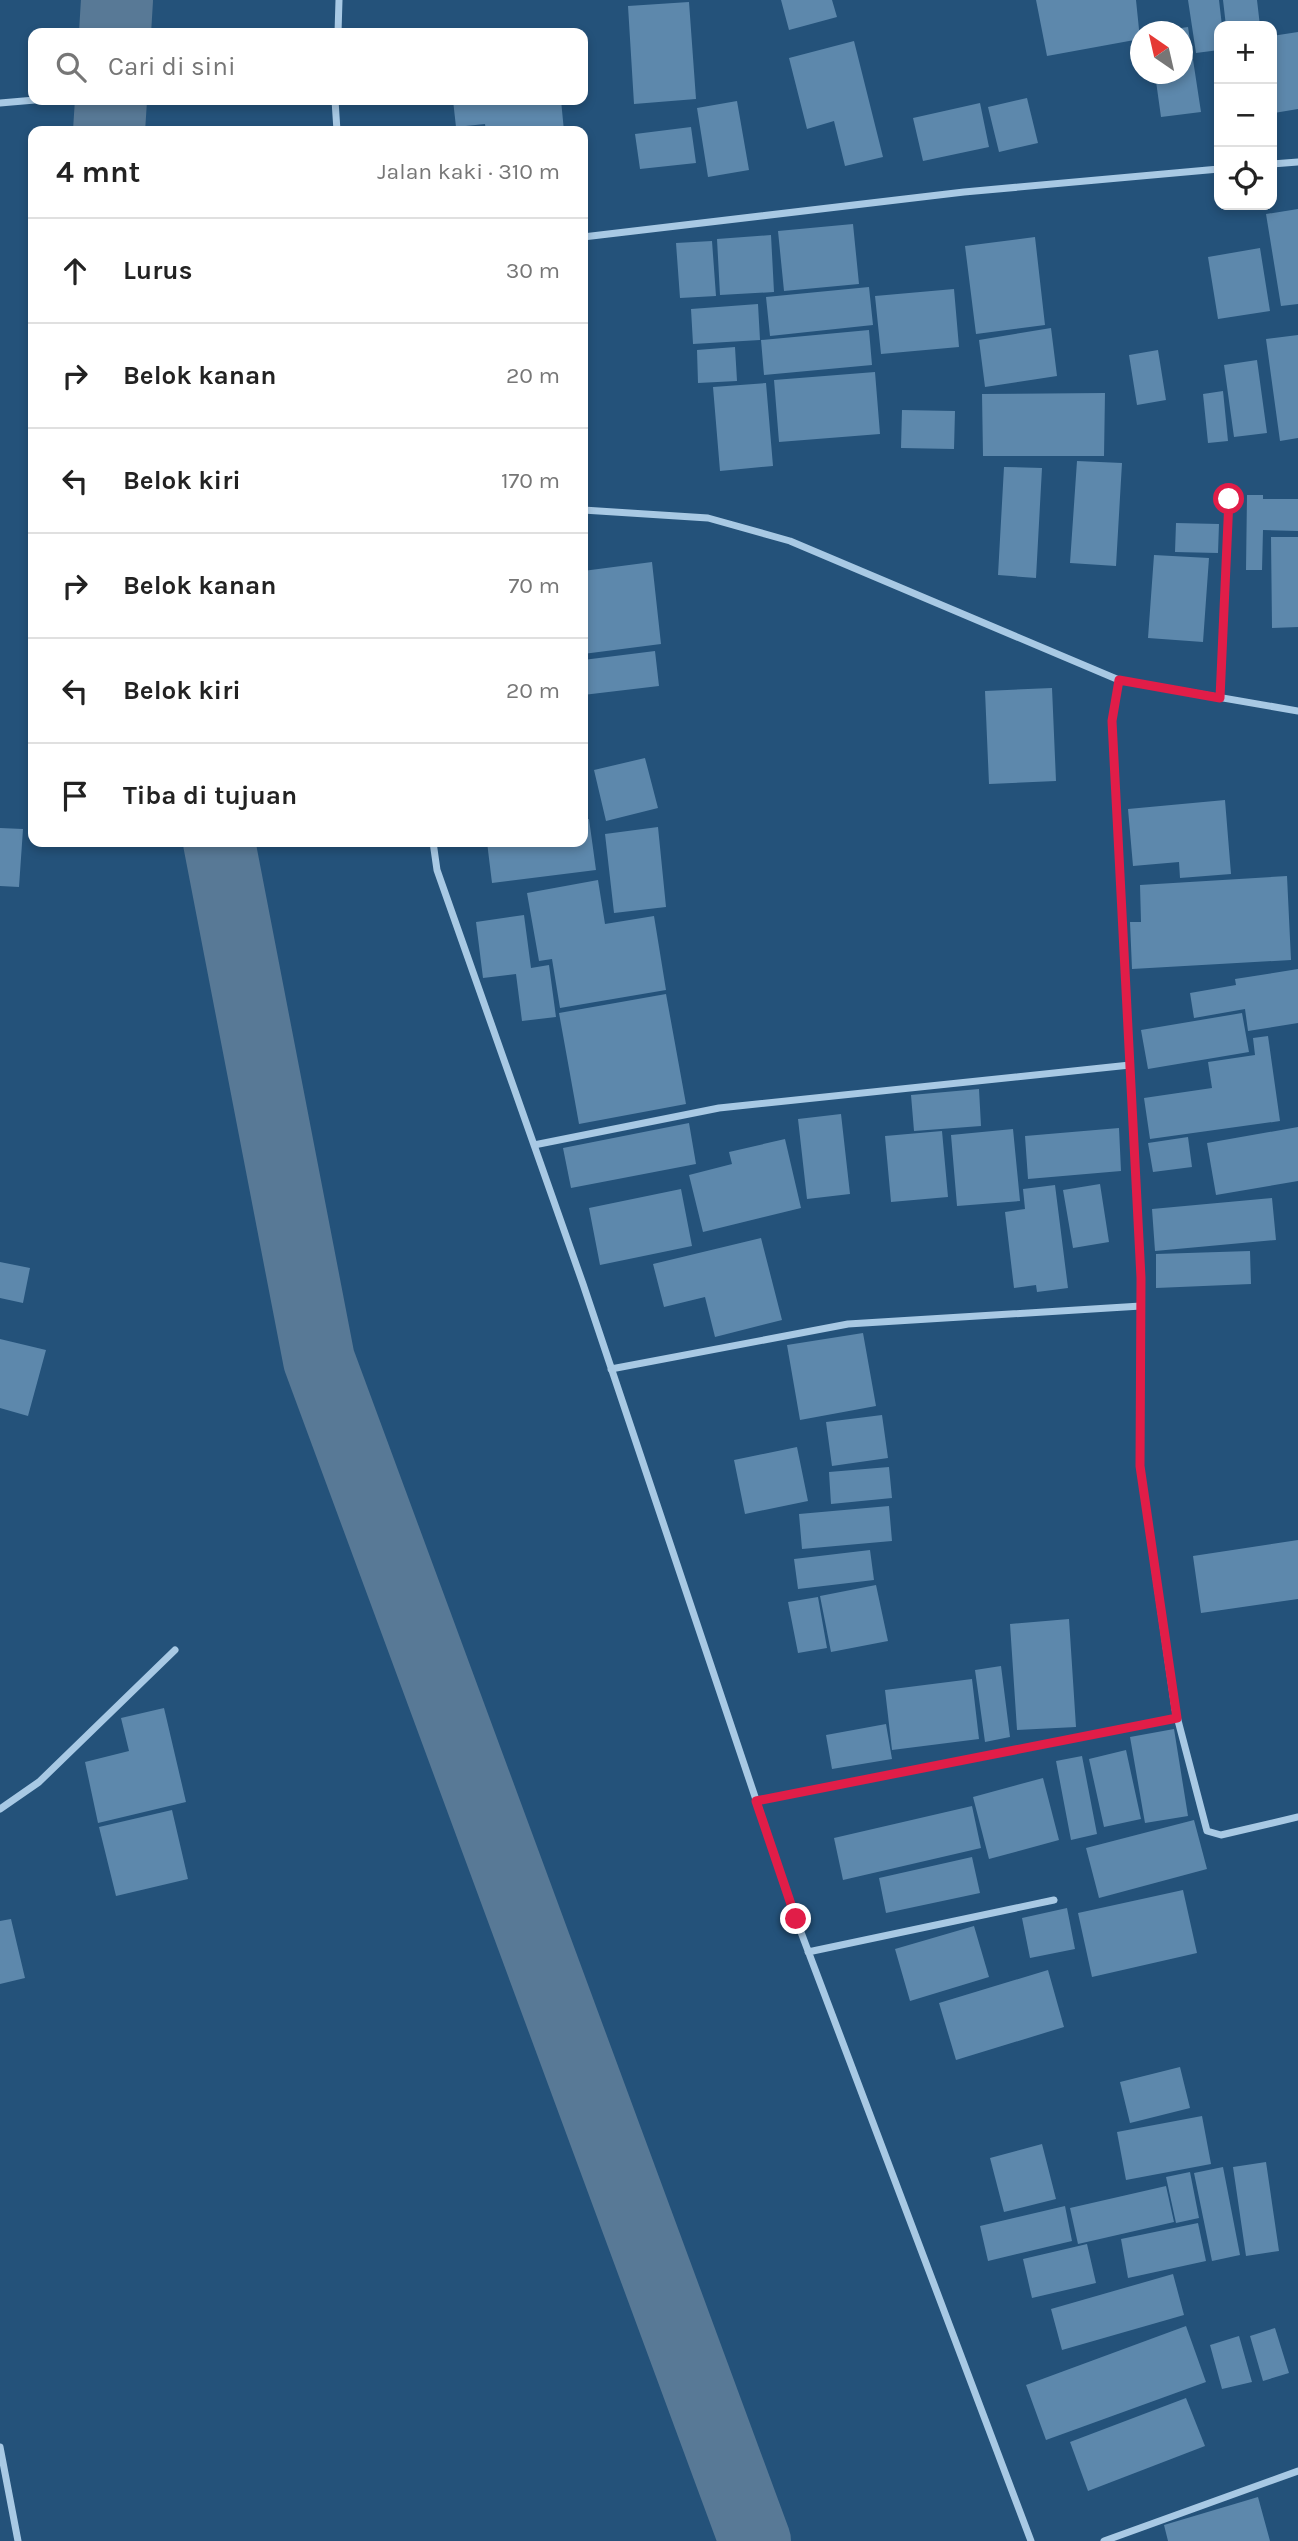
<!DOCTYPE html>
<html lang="id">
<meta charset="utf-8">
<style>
body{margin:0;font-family:Karla,sans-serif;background:#f2f2f2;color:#222}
.controls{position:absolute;right:21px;top:21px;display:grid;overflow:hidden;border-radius:14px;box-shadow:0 4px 10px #0003}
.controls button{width:63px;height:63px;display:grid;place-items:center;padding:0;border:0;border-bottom:2px solid #e0e0e0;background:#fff;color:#222;font:35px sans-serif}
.compass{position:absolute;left:1130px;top:21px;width:63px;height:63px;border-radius:50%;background:#fff;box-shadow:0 4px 10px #0003;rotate:326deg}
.stop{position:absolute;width:21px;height:21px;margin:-16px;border:5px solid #e11d48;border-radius:50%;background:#fff}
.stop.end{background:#e11d48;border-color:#fff;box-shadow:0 2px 7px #0008}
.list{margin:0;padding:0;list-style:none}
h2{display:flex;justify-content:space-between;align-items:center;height:91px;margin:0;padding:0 28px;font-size:30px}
h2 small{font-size:23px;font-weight:400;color:#767676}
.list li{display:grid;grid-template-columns:46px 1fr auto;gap:21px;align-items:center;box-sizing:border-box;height:105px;padding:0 28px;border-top:2px solid #e0e0e0}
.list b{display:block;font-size:26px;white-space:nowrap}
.list em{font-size:23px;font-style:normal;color:#767676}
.icon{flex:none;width:38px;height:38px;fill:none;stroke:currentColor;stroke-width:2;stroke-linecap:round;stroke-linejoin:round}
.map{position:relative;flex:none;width:1298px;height:2541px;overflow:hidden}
.search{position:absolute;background:#fff;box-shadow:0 4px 10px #0003;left:28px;top:28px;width:560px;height:77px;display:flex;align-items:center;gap:18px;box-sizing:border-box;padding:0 24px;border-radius:14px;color:#767676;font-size:26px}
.panel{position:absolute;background:#fff;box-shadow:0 4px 10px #0003;left:28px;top:126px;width:560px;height:721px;border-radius:14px}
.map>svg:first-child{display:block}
</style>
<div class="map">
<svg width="1298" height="2541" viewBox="0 0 1298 2541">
<rect width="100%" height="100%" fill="#24527a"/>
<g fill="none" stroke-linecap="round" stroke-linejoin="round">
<!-- river -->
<path stroke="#587996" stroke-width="72" d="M115,33l2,-33
M109,131l2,-31
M219,842l100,518 436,1181"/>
</g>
<!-- building -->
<path fill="#5d88ac" d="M781,0h51l5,17 -48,13z
M1036,0h100l4,39 -93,17z
M1188,0h31l3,26h-3v24l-23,3z
M1223,0h34l3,26h-34z
M689,2l7,97 -62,5 -6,-98z
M1188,27l13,85 -40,5 -6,-43h27v-42l-15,-2z
M1298,32v77l-24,4 -2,-77z
M854,41l29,116 -38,9 -11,-45 -27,8 -18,-71z
M1027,98l11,45 -39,9 -11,-45z
M453,100h108l3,31h-78l-1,-7 -29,3z
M737,101l12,69 -41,7 -11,-69z
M980,103l9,44 -66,14 -10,-43z
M691,127l5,36 -56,6 -5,-35z
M1298,209v95l-17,2 -15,-92z
M853,224l6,60 -75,7 -6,-60z
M771,235l3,57 -54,3 -3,-56z
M1035,237l10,88 -69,9 -11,-88z
M712,241l4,55 -36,2 -4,-55z
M1260,248l10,63 -52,8 -10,-62z
M869,287l4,38 -103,11 -4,-39z
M954,289l5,58 -78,7 -6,-58z
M758,304l2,36 -67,4 -2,-35z
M1051,328l6,48 -72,11 -6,-47z
M869,330l3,35 -108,10 -3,-35z
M1298,335v103l-18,3 -14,-102z
M735,347l2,34 -39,2 -1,-33z
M1158,350l8,50 -29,5 -8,-50z
M1257,360l10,73 -33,4 -10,-72z
M875,372l5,62 -101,8 -5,-62z
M766,383l7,83 -53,5 -7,-84z
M1223,391l5,50 -20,2 -5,-49z
M1105,393l-1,63h-121l-1,-62z
M902,410l53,1 -1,38 -53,-1z
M1077,461l45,2 -6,103 -46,-3z
M1004,467l38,1 -6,110 -38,-3z
M1247,495h16v4h35v32l-35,-1 -1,40h-16z
M1176,523l43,1 -1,29 -43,-1z
M1271,537h27v90l-26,1z
M1154,555l55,3 -6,84 -55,-4z
M652,562l9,82 -78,10v-83z
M655,651l4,35 -76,9v-35z
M1052,688l4,93 -67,3 -4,-93z
M645,758l13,50 -52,13 -12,-51z
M1225,800l6,74 -51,4 -1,-16 -46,4 -5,-57z
M589,819l7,51 -104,13 -5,-41h96v-22z
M658,827l8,80 -52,6 -9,-79z
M0,828l23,1 -4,58 -19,-1z
M1287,876l4,84 -159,9 -2,-47h11l-1,-37z
M598,880l7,44 49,-8 12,74 -106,18 -8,-49 -13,2 -12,-68z
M524,915l7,53 18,-3 7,52 -34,4 -6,-47 -33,4 -7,-56z
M1298,969v54l-50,8 -3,-22 -51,9 -4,-25 46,-8 -1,-6z
M666,994l20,110 -107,20 -20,-111z
M1242,1013l7,39 -101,17 -7,-39z
M1268,1036l12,85 -130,18 -6,-41 68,-10 -4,-26 47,-7 -2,-17z
M979,1089l2,37 -67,5 -3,-36z
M841,1114l9,80 -43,5 -9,-80z
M689,1123l7,41 -125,24 -8,-40z
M1298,1127v54l-82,14 -9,-52z
M1119,1128l2,43 -93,8 -3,-43z
M1013,1129l7,72 -63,5 -6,-71z
M942,1131l6,66 -57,5 -6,-66z
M1188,1137l4,30 -39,5 -5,-29z
M785,1139l16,69 -98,24 -14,-57 43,-11 -3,-12z
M1100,1184l9,58 -36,6 -10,-58z
M1055,1185l13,103 -31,4 -1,-7 -22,3 -9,-76 20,-3 -2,-20z
M681,1189l11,57 -92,19 -11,-57z
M1272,1198l4,42 -121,11 -3,-42z
M761,1238l21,82 -67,17 -10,-40 -41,10 -11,-43z
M1250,1251l1,33 -95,4v-34z
M0,1262l30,6 -7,35 -23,-5z
M863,1333l13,73 -76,14 -13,-75z
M0,1339l46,11 -18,66 -28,-8z
M882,1415l6,43 -56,8 -6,-44z
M797,1447l11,54 -63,13 -11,-54z
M889,1467l3,31 -61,6 -2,-32z
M889,1506l3,35 -90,8 -3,-35z
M1298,1540v59l-97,14 -8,-57z
M870,1550l4,30 -76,9 -4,-30z
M876,1585l12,56 -57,11 -11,-56z
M818,1597l9,51 -29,5 -10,-51z
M1069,1619l7,108 -59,3 -7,-106z
M1001,1666l9,71 -25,5 -10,-72z
M972,1679l7,60 -87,11 -7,-60z
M164,1708l22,94 -88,21 -13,-61 44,-11 -8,-33z
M886,1724l6,35 -60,10 -6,-34z
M1174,1729l14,87 -43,7 -15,-86z
M1126,1750l15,69 -37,8 -15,-68z
M1082,1756l15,78 -26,6 -15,-79z
M1043,1778l16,62 -70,19 -16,-62z
M972,1806l9,42 -138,32 -9,-42z
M172,1810l16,69 -72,17 -17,-69z
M1194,1820l13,49 -108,29 -13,-50z
M972,1857l8,36 -94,20 -7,-35z
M1183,1890l14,63 -105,24 -14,-64z
M1067,1908l8,41 -45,9 -8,-40z
M11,1919l14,59 -25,6v-63z
M974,1926l15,51 -79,24 -15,-52z
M1048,1970l16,57 -108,33 -17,-57z
M1180,2067l10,41 -60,15 -10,-41z
M1202,2116l9,48 -85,16 -9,-48z
M1042,2144l14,55 -52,13 -14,-54z
M1266,2162l13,89 -33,5 -13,-89z
M1223,2167l17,88 -28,6 -18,-88z
M1190,2172l9,46 -23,5 -10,-46z
M1166,2186l8,36 -96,22 -8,-36z
M1065,2206l7,35 -84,20 -8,-35z
M1198,2223l8,38 -78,17 -7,-39z
M1087,2244l9,39 -64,15 -9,-39z
M1173,2274l11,41 -122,35 -11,-41z
M1186,2326l20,56 -160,58 -20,-55z
M1275,2328l14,45 -26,8 -13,-45z
M1239,2336l13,46 -30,7 -12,-44z
M1186,2398l19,48 -117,45 -18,-49z
M1258,2497l12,44h-102l-4,-16z"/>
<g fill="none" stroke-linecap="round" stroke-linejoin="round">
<!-- street -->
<path stroke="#a8c9e4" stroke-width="7" d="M338,33l1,-33
M335,100l2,31
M0,103l35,-3
M1272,164l26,-2
M583,237l381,-45 255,-23
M583,510l125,8 82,23 329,139 179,31
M1119,680l-7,41 29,557 -1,188 35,243 32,122 14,4 77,-18
M1220,698l9,-199
M433,842l4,28 146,414 213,635 235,622
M534,1145l185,-37 411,-43
M611,1369l237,-45 293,-18
M756,1801l421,-83
M0,1809l39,-27 136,-132
M808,1952l246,-52
M0,2447l18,94
M1104,2541l194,-70"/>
</g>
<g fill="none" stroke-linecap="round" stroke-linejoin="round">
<!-- route -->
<path stroke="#e11d48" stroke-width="9" d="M796,1919l-40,-118 421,-83 -37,-252 1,-188 -29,-557 7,-41 101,18 9,-199"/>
</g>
</svg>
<div class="controls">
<button>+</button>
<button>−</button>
<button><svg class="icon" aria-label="locate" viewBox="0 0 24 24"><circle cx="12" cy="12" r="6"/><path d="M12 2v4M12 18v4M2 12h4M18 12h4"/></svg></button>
</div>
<svg class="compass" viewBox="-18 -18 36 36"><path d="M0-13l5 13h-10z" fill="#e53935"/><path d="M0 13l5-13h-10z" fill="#767676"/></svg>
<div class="stop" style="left:1229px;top:499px"></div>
<div class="stop end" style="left:796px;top:1919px"></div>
<div class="search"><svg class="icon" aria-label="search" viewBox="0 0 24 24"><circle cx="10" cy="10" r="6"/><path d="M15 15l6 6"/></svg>Cari di sini</div>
<section class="panel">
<h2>4 mnt<small>Jalan kaki · 310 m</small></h2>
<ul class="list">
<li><svg class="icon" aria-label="ahead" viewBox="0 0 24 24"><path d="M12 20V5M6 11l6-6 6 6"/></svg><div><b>Lurus</b></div><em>30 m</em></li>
<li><svg class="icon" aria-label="right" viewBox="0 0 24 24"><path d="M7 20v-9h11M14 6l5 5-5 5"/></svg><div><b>Belok kanan</b></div><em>20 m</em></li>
<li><svg class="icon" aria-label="left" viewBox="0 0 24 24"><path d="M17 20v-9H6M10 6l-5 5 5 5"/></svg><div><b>Belok kiri</b></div><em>170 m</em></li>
<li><svg class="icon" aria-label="right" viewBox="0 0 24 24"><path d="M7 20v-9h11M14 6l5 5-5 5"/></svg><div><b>Belok kanan</b></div><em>70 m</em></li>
<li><svg class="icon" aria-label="left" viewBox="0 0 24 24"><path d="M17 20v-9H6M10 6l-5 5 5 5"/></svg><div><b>Belok kiri</b></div><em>20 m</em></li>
<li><svg class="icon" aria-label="arrive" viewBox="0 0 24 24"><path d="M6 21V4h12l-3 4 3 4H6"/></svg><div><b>Tiba di tujuan</b></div></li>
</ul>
</section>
</div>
